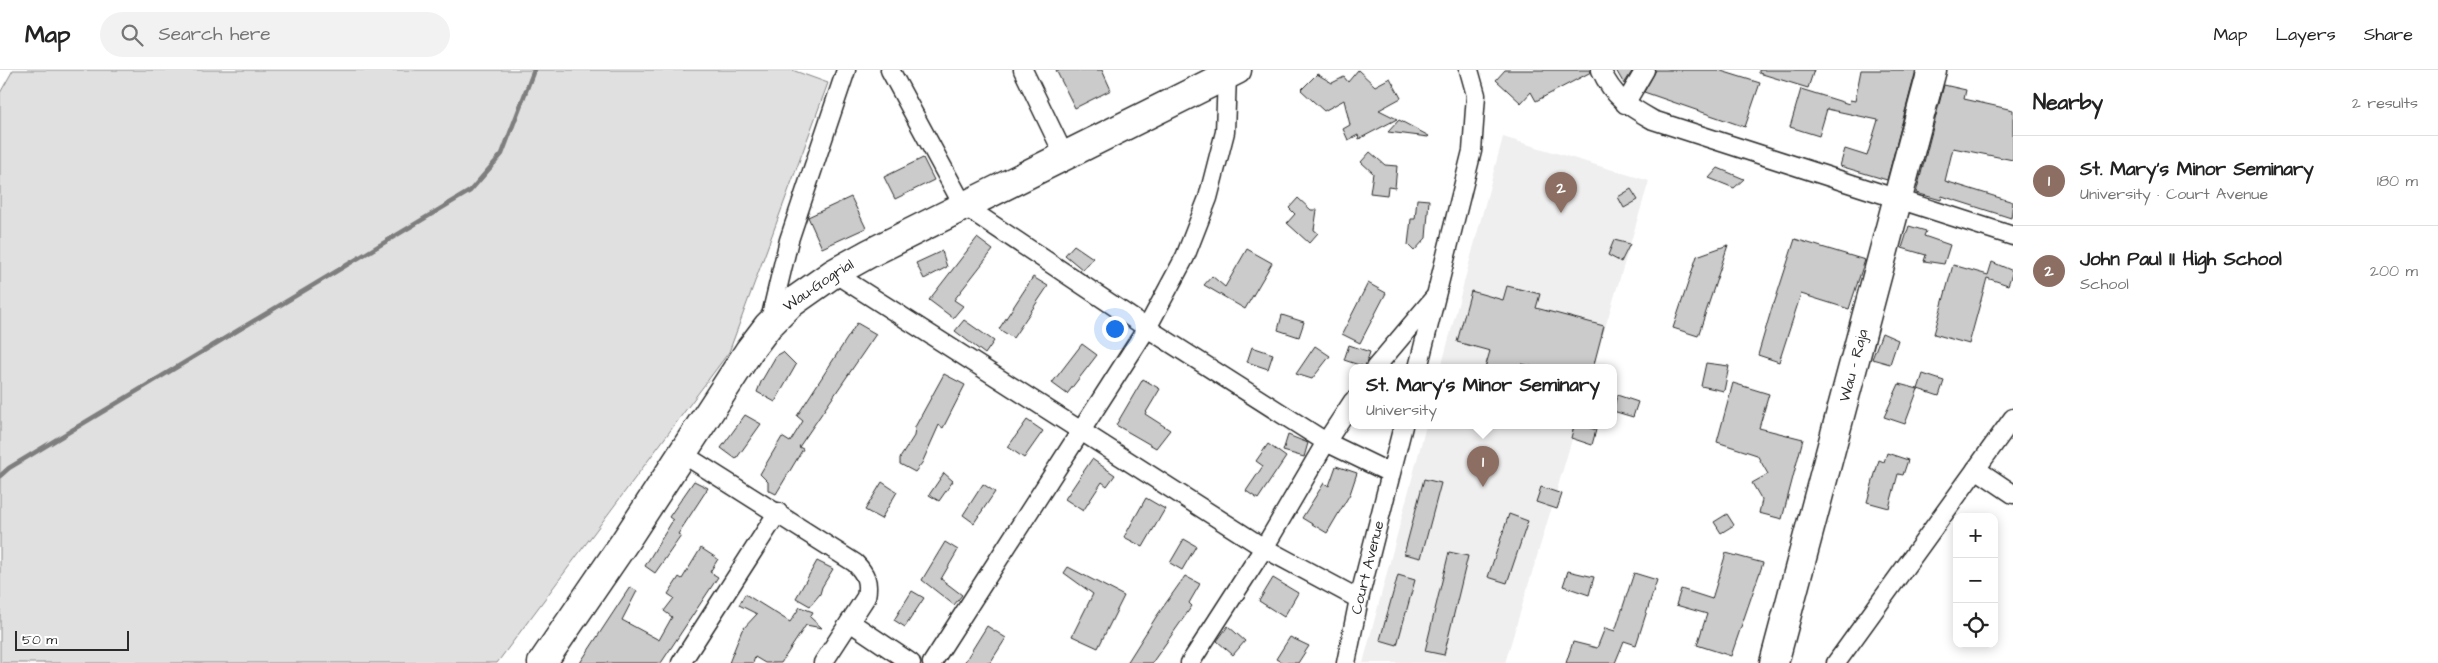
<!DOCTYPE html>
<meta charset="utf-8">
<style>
body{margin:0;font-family:"Architects Daughter",sans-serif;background:#f2f2f2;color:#222}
.controls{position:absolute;right:15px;bottom:15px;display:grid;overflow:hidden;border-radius:10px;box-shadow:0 2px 12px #0003}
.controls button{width:45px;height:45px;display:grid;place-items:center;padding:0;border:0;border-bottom:1px solid #e0e0e0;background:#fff;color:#222;font:25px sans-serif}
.scale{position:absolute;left:15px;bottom:12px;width:114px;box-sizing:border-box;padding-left:5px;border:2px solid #2b2b2b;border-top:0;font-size:14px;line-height:18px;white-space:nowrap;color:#2b2b2b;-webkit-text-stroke:4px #fff;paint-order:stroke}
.you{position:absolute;left:1114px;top:258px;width:18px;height:18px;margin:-12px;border:4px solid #fff;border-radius:50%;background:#1a73e8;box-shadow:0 0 0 8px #1a73e833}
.badge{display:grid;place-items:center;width:32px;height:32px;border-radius:50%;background:#2b2b2b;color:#fff;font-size:16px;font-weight:700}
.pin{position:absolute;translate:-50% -41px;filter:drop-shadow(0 1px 2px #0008)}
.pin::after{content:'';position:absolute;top:26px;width:18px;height:15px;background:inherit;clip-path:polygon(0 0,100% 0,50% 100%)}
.popup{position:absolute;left:1349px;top:294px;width:268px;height:65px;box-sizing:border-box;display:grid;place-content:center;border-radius:10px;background:#fff;filter:drop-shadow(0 1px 4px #0005);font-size:16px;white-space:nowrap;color:#767676}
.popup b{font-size:19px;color:#222}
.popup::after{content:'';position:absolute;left:50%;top:100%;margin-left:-10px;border:10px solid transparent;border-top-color:#fff}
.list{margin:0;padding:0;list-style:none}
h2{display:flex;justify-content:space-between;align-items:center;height:65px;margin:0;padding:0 20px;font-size:21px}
h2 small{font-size:16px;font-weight:400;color:#767676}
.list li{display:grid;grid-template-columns:32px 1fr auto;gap:15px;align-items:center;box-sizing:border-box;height:90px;padding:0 20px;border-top:1px solid #e0e0e0}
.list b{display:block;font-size:19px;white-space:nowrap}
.list p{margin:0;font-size:16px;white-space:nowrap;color:#767676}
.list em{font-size:16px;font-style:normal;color:#767676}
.icon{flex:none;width:28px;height:28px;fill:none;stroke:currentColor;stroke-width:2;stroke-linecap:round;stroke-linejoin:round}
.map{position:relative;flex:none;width:2013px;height:593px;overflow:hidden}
header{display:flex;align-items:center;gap:30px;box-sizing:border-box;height:70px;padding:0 25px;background:#fff;border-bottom:1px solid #e0e0e0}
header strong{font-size:24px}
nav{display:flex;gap:28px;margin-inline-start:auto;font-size:18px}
.search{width:350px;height:45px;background:#f2f2f2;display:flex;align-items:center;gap:12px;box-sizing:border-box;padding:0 18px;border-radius:28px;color:#767676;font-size:19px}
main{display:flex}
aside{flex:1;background:#fff}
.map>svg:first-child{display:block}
</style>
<header>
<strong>Map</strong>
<div class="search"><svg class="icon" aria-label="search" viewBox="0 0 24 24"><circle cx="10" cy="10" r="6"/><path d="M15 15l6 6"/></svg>Search here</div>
<nav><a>Map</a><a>Layers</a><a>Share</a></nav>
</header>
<main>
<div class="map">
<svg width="2013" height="593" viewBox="0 0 2013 593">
<rect width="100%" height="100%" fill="#fff"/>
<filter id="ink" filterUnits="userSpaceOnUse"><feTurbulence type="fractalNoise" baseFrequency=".02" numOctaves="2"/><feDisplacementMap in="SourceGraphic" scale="10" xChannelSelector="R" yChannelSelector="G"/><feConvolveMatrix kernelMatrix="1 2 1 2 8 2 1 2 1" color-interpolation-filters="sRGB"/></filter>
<g filter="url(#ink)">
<!-- built -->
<path fill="#efefef" d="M1503,67l146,44 -56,187h-152z
M1426,356h150l-71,237h-142z"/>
<!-- green -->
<path fill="#e0e0e0" stroke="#868686" d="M13,0h779l36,13 -99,269 -232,311h-497v-570z"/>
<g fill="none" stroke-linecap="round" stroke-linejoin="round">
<!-- stream -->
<path stroke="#7e7e7e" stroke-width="4.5" d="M0,406l9,-8 461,-277 32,-37 32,-84"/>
</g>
<!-- building -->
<path fill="#cbcbcb" stroke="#2b2b2b" d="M1056,0h46l9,20 -36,18z
M1358,0l17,16 15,-8 11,20 -22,12 18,9 -38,20 -1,-4 -10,5 -5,-11 7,-4 -6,-25 -20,11 -23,-21 16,-16 15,9 12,-6 4,5z
M1505,0h85l1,2 -55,29 -5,-9 -10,11 -25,-23z
M1616,0h17l-9,14z
M1656,0h62l42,13 -15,44 -101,-35z
M1759,0h55l-6,18 -49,-15z
M1861,0h55l-29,110 -47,-14 5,-17 22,7 11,-36 -51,-11 -8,27 -29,-9 11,-38 48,15 1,-4 5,1z
M1944,15l22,5 -2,9 49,11v50l-60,-12 -8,33 68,21 -2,16 -69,-22 -1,4 -25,-7z
M1399,50l30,16 -1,1 -40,-5z
M1370,82l15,13 12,1 -2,22 -7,-1 -1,8 -17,-2 3,-20 -12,-11z
M923,88l11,22 -39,19 -11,-22z
M1718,98l26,11 -10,9 -25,-10z
M1631,119l7,11 -14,8 -6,-11z
M851,127l15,31 -44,20 -14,-31z
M1298,128l13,12h6l-3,20 4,3 -9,10 -22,-20 8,-9 -6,-6z
M1417,129l12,1 -3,38 -12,13 -6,-6 3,-26h4z
M1909,156l17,5 -2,5 26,9 -6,19 -20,-3 2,-6 -24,-7z
M977,168l16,12 -39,50 9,6 -10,12 -24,-18z
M1795,169l70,21 -16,49 -48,-15 -22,68 -21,-7 15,-51h1z
M1614,170l16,4 -9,18 -13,-7z
M1074,175l19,13 -10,12 -18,-15z
M1728,175l-30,91 -25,-8 24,-72z
M1247,179l25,14 -27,46 -41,-24 8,-9 13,11z
M942,181l5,16 -23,12 -8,-16z
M1992,192l21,9 -5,14 -21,-7 -18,66 -35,-10 19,-69 35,10z
M1033,207l15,9 -35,52 -14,-9z
M1368,213l18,10 -26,50 -18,-9z
M1507,216l33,8 -4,14 68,18 -11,42h-55l-16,-4 -1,4h-36l5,-17 -33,-9 14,-51 32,9z
M1282,245l22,7 -5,15 -21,-7z
M964,250l30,21 -9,13 -30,-23z
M857,253l19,11 -77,113 4,2 -27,45 -8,-4v-8l-8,-8 22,-37 8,5 13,-21 -6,-5z
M1882,263l16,7 -8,24 -18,-5z
M1082,274l15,11 -30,39 -15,-11z
M1349,275l21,7 -5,15 -21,-7z
M1315,276l15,10 -18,23 -16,-5z
M1252,277l21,7 -5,15 -21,-7z
M783,282l13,13 -21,37 -18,-10 4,-10 15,-26z
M1706,293l23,3 -5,25 -23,-5z
M944,304l21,11 -22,43 -4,-3 -17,38 -7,9 -15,-8v-6l14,-22 1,-9z
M1923,304l21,7 -5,15 -21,-7z
M1143,309l17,10 -15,25 25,16 -14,18 -40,-23z
M1733,313l36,11 -10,34 44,11 -21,80 -23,-6 3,-13 -10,-17 16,-9 -11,-19 -40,-13z
M1899,314l19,5 -13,35 -21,-7z
M1617,325l21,7 -5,15 -20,-6z
M745,345l16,9 -25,35 -15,-11z
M1027,350l16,11 -19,27 -16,-11z
M1574,356h10l12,4 -4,15 -21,-7z
M1288,365l20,8 -4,14 -21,-6z
M1268,374l18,13 -28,42 -12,-8 17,-25 -7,-5z
M1887,383l21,7 -5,15 -5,-1 -9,34 -22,-6 12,-42 5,2z
M1092,389l23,16 -8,11 -5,-4 -19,29 -18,-12z
M1336,396l21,7 -7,21 -23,39 -25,-15 22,-35 5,3z
M944,403l9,8 -14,20 -10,-6z
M1424,409l17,4 -20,75 -17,-4z
M694,411l14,7 -30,46 3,2 -26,37 -10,-7 28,-46 -4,-3z
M882,412l15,10 -16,27 -16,-9z
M983,414l12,8 -21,31 -11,-8z
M1541,417l21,7 -5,15 -21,-7z
M1146,428l19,11 -22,38 -19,-10z
M1509,444l19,7 -21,62 -19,-6z
M1727,444l7,11 -13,8 -7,-11z
M1184,469l12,7 -14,24 -12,-7z
M945,472l13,8 -17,29 21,16 -8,10 -32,-25z
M701,478l17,11 -8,13 8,5 -57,86h-81l50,-76 7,4 -15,29 37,20 13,-23 -8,-6 10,-13 -6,-4 11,-17 3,2z
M1449,482l19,4 -24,99 -19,-4z
M1726,483l37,10 -32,93 -34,-11 10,-31 -31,-9 5,-16 31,10z
M817,491l16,8 -11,18 -2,7 -10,12 -14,-8z
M1068,497l56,29 -26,52 -26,-12 21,-42 -29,-21z
M1568,501l26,6 -5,18 -26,-9z
M1634,503l23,7 -21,65 -12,-4 -9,22h-49l7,-21 24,6 8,-20 10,3z
M1398,505l17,5 -18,65 -17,-5z
M1185,506l15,8 -11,19 3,3 -40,57h-25l29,-46z
M1273,508l25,15 -14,24 -25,-16z
M912,521l12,7 -19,29 -11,-7z
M745,524l45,28 10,-15 13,5 -3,5 12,11 -16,-3 -25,38h-16l-10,-6 -2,6h-24l13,-33 15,-16 -18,-9z
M987,556l19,12 -16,25h-26z
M1228,556l17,15 -12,14 -16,-14z
M1290,567l19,9 -11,17h-15l-7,-4z"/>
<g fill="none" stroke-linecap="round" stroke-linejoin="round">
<!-- minor casing -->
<g stroke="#2b2b2b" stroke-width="21">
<g id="minor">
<path d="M890,0l73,135 184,123 179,114 64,31"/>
<path d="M1023,0l41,85"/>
<path d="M1601,0c12,27 27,36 52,50l360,116"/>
<path d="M1625,34l20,-34"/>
<path d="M834,203l430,275 95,51"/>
<path d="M769,254l20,-84 57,-170"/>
<path d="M1375,298l59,-70"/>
<path d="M1418,298l54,-217 4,-56 -7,-25"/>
<path d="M683,384l172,109c11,11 14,19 11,34l-43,66"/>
<path d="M1976,399l37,25"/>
<path d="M850,552l61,41"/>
<path d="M681,593l97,-151"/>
<path d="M932,593l215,-335 38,-71 23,-59 17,-66 2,-57"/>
<path d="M1190,593l74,-115 62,-106 27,-41"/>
<path id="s1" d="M1346,593l13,-64 44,-173"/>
<path d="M1836,593l177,-245"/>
</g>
</g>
<!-- primary casing -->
<g stroke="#2b2b2b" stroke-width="31">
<g id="primary">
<path id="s2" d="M542,593l82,-120 125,-192 19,-25 22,-22 44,-31 36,-20 367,-183"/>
<path id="s3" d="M1774,593l158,-593"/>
</g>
</g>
<!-- minor -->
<use href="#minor" stroke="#fff" stroke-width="18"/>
<!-- primary -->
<use href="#primary" stroke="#fff" stroke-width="28"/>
</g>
</g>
<g text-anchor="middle" stroke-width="5" stroke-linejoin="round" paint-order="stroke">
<!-- street labels -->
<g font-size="15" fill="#2b2b2b" stroke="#fff">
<text dy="5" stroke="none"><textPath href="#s2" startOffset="471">Wau-Gogrial</textPath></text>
<text dy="5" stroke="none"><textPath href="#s3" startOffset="308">Wau - Raja</textPath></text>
<text dy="5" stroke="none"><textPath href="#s1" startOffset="98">Court Avenue</textPath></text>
</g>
</g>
</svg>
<div class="controls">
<button>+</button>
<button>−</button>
<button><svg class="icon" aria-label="locate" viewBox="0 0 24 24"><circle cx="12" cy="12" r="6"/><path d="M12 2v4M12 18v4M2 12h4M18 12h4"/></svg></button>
</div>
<div class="scale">50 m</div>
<div class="you"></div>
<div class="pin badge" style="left:1483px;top:417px;background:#8d6e63">1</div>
<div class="popup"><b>St. Mary's Minor Seminary</b>University</div>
<div class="pin badge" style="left:1561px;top:143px;background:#8d6e63">2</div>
</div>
<aside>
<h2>Nearby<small>2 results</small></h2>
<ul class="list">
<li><span class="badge" style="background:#8d6e63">1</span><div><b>St. Mary's Minor Seminary</b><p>University · Court Avenue</p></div><em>180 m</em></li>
<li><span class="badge" style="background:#8d6e63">2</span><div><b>John Paul II High School</b><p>School</p></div><em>200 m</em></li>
</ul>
</aside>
</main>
